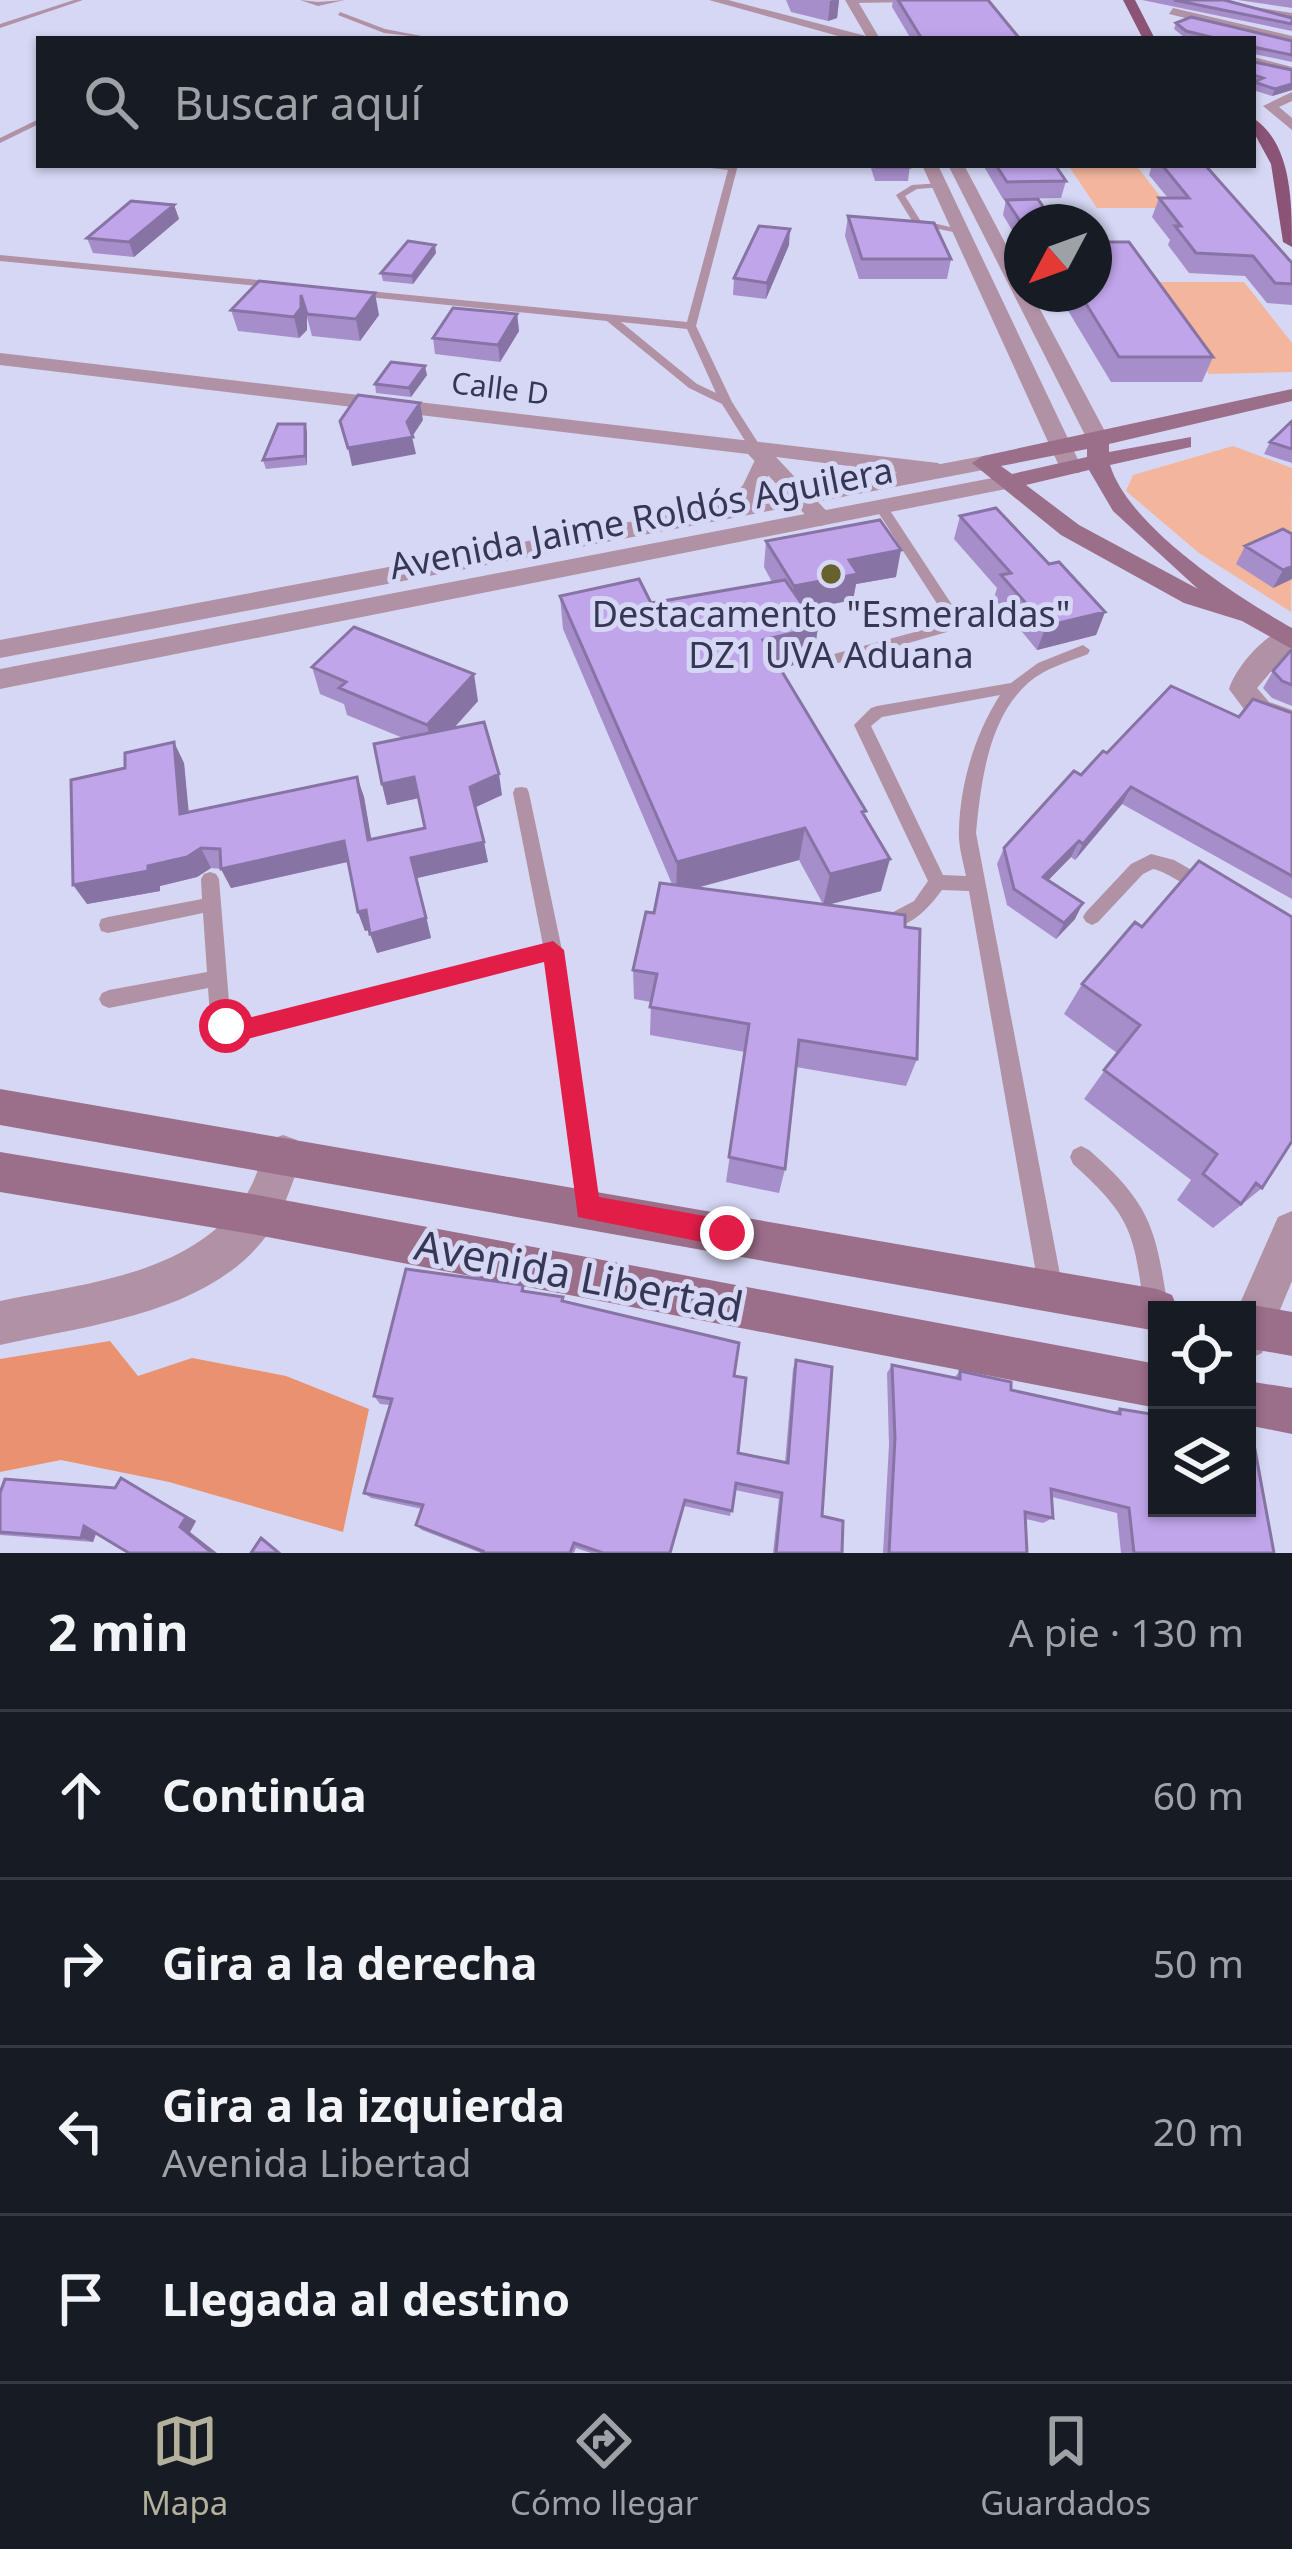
<!DOCTYPE html>
<html lang="es">
<meta charset="utf-8">
<style>
body{margin:0;font-family:"Noto Sans",sans-serif;background:#242831;color:#f1f3f6}
.controls{position:absolute;right:36px;bottom:36px;display:grid;overflow:hidden;border-radius:0px;box-shadow:0 3px 9px #0004}
.controls button{width:108px;height:108px;display:grid;place-items:center;padding:0;border:0;border-bottom:3px solid #363941;background:#171b24;color:#f1f3f6;font:60px sans-serif}
.compass{position:absolute;left:1004px;top:204px;width:108px;height:108px;border-radius:50%;background:#171b24;box-shadow:0 3px 9px #0004;rotate:229deg}
.stop{position:absolute;width:36px;height:36px;margin:-27px;border:9px solid #e11d48;border-radius:50%;background:#fff}
.stop.end{background:#e11d48;border-color:#fff;box-shadow:0 3px 12px #0008}
.list{margin:0;padding:0;list-style:none}
h2{display:flex;justify-content:space-between;align-items:center;height:156px;margin:0;padding:0 48px;font-size:51px}
h2 small{font-size:39px;font-weight:400;color:#9ea1a6}
.list li{display:grid;grid-template-columns:78px 1fr auto;gap:36px;align-items:center;box-sizing:border-box;height:168px;padding:0 48px;border-top:3px solid #363941}
.list b{display:block;font-size:45px;white-space:nowrap}
.list p{margin:0;font-size:39px;white-space:nowrap;color:#9ea1a6}
.list em{font-size:39px;font-style:normal;color:#9ea1a6}
.icon{flex:none;width:66px;height:66px;fill:none;stroke:currentColor;stroke-width:2;stroke-linecap:round;stroke-linejoin:round}
.map{position:relative;flex:none;width:1292px;height:1553px;overflow:hidden}
.search{position:absolute;background:#171b24;box-shadow:0 3px 9px #0004;left:36px;right:36px;top:36px;height:132px;display:flex;align-items:center;gap:30px;box-sizing:border-box;padding:0 42px;border-radius:0px;color:#9ea1a6;font-size:45px}
.sheet{height:828px;background:#171b24}
nav{display:flex;justify-content:space-around;align-items:center;box-sizing:border-box;height:168px;border-top:3px solid #363941;background:#171b24;font-size:33px;color:#9ea1a6}
nav a{display:grid;justify-items:center;gap:6px}
nav .on{color:#b3b19c}
.map>svg:first-child{display:block}
</style>
<div class="map">
<svg width="1292" height="1553" viewBox="0 0 1292 1553">
<rect width="100%" height="100%" fill="#d5d7f4"/>
<!-- green -->
<path fill="#f3b59c" d="M1068,165h68l33,43h-72z
M1144,282h100l48,61v29l-83,2z
M1233,446l59,22 -1,144 -92,-59 -73,-62 7,-16z"/>
<!-- forest -->
<path fill="#ea926f" d="M110,1341l28,35 54,-18 94,18 83,33 -26,123 -174,-50 -108,-22 -61,12v-113z"/>
<g fill="none" stroke-linecap="round" stroke-linejoin="round">
<!-- service -->
<path fill="#b191a4" fill-rule="evenodd" d="M74,0h9l-83,28v-4z
M300,0l18,2 27,-2 -27,6z
M853,0h60l3,2 -65,1z
M340,12l45,17 52,10 -53,-6 -46,-18z
M39,119v5l-39,19v-5z
M686,165h52l-42,161 36,76 32,50 -2,3h-8l-32,-51 -33,-16 -82,-67 -249,-25 -5,-3 5,-3 329,32 41,-152zM621,322l66,7 29,64 -19,-9z
M942,183v4l-25,2 -12,7 15,24 43,10v4l-49,-10 -18,-29 16,-10z
M0,255l278,27 5,3 -5,3 -278,-27z
M882,505l5,1 73,111 -13,15 -119,34 -5,-1 -2,-4 2,-4 114,-31 8,-10 -69,-107z
M1083,645l7,5 -2,4c-20,8 -43,14 -60,29 -40,36 -47,99 -52,150l87,457 -4,8 -8,4 -8,-4 -4,-8 -70,-399 -27,-1c-14,19 -34,41 -60,38l-2,-5 2,-5 32,-17 14,-20 -74,-156 17,-17 6,-2 134,-23 27,-20zM1000,695c-25,39 -40,89 -41,135 -1,15 4,31 7,46l-23,-1 -72,-149 11,-9z
M521,787l6,1 2,5 33,157 37,258 -3,8 -8,3 -8,-3 -3,-8 -32,-248 -305,79 -21,-7 -9,-17 -2,-27 -99,20 -7,-3 -3,-6 3,-6 7,-3 98,-18 -4,-59 -95,20 -7,-2 -2,-6 2,-6 7,-2 94,-18 -1,-20 3,-5 6,-2 6,2 3,5 11,135 3,5 7,2 303,-76 -30,-152 2,-5z
M1151,854l23,6 35,20 3,5 -3,5c-19,3 -37,-17 -56,-21l-10,5 -45,48 -6,3 -6,-3 -3,-5 3,-5 45,-48z
M1081,1146l8,4c62,54 67,79 79,159l-11,1v10l-9,-3 -4,-8c-10,-76 -12,-92 -71,-145l-3,-7 3,-7z"/>
<!-- minor -->
<path fill="#b191a4" fill-rule="evenodd" d="M709,0h19l138,36 -21,-36h12l23,39h-31z
M1209,0l83,13v8l-77,-18z
M1173,8l119,28v8l-123,-30z
M1253,57l39,10v8l-39,-10z
M1292,92v9l-13,6 13,11v12l-29,-24z
M922,165h16l144,303 -3,5h-16l-3,-5z
M948,165h16l58,110v19h10l77,145 -3,5 -8,2 -11,-7z
M0,353l938,110 11,7 -11,7 -162,-20 58,62 -12,7 -8,-2 -66,-70 -748,-89z
M1286,628l6,2v17l-35,41 12,14 23,8v21l-43,-15 -20,-27c7,-22 35,-54 57,-61z
M283,1135l14,5 6,14c-9,23 -16,48 -28,69 -54,90 -183,101 -275,122v-44c85,-18 187,-25 243,-101 12,-17 18,-40 26,-60z
M1292,1211v70l-30,72 -15,7v-50h-10l41,-93z"/>
<!-- tertiary -->
<path fill="#b191a4" fill-rule="evenodd" d="M764,456l11,7 -19,36 227,-43 11,7 -11,7 -983,188v-18l725,-136 18,-19 13,-27z
M1008,475l8,2v10l-1016,202v-20z"/>
<!-- secondary -->
<path fill="#9b6e8a" fill-rule="evenodd" d="M1292,389v12l-183,43v8l82,-15v10l-81,18c19,62 127,132 182,163v21l-50,-28 -58,-18 -123,-68 -89,-72 11,-7zM1087,449v8l-75,17 -11,-8zM1089,470l24,41 85,78 -119,-64 -53,-40z
M0,1089l1157,200 15,6 6,15h-21v21l-1157,-206z
M0,1152l257,43 900,169v44l-900,-173 -257,-43z
M1247,1304l45,8v44l-45,-8v-38h-13z
M1247,1381l45,7v46l-45,-9z"/>
<!-- primary -->
<path fill="#8b5477" fill-rule="evenodd" d="M1123,0h12l20,39h-12z
M1253,118c39,25 39,85 39,129l-9,-5 -12,-78 -18,-33z"/>
</g>
<!-- wall -->
<path fill="#a68eca" fill-rule="evenodd" d="M786,0h53l-2,18 -9,3 -37,-9z
M893,0h95l32,39h-109l-19,-32z
M1142,0h82l68,24v7z
M1238,0h54v8z
M1176,23l116,18v21l-38,-8v8l38,8v20l-20,6 -19,-6v-51h-62l-7,-2 -10,-8z
M870,165h40l-2,16h-33z
M983,165h72l11,16 -5,17 -58,1z
M1152,165h53l87,98v42l-25,-2 -22,-27 -56,-3 -21,-28 2,-5 -18,-23 7,-19h9l-19,-23z
M1006,200l16,22v25l-19,-32z
M174,205l5,14 -45,38 -41,-4 -6,-15z
M848,216l103,43 -4,20h-88l-14,-43z
M789,245l-23,54 -33,-4 1,-17z
M436,253l-23,31 -30,-3 -2,-8z
M259,281l120,34 -19,26 -48,-5 -5,-19v13l-8,8 -61,-7 -7,-21z
M1058,294h36l119,63 -11,25h-91z
M517,314l2,17 -19,31 -65,-8 -2,-16z
M427,375l-16,22 -35,-4 -1,-9z
M1292,421v42l-28,-9 6,-12z
M307,432v33l-41,4 -3,-9z
M960,516l145,96 -9,23 -59,15 -43,-52 3,-10 -43,-49z
M1283,529l9,50 -19,9 -37,-24 9,-18z
M766,541l130,36 -40,7 -3,16 -47,9 12,18 -5,33 -33,8 85,149 16,74 -54,14 78,22 12,132 -11,27 -110,-19 -11,102 -6,24 -53,-11 19,-130 -95,-17 1,-33 -17,-3 -1,-29 21,-57 18,-29 -109,-255 -3,-33 91,7 121,-21 -8,-15zM799,860l24,44 -126,-16z
M1292,650v56l-20,-8 -9,-10 10,-17z
M312,667l166,34 -24,27 48,67 -27,12 13,55 -71,16 14,60 -54,15 -7,-23 -5,1 -7,-19 -10,-50 -117,26 -10,-19 -10,-1 -14,9 -37,9v5l-73,13 97,-141 4,50 169,-36 7,20 7,43 54,-12 -6,-30 -32,7 -5,-21 21,-46 -56,-23 -3,-11 -24,-10z
M1292,713v186l-170,-95 -47,56 -4,-3 -23,23 27,39 -19,20 -49,-34 -10,-41 7,-16 77,-73 26,-22 132,-36z
M1135,922l127,266 -49,40 -36,-28 14,-20 -107,-81 33,-46 -53,-39 18,-30z
M523,1285l2,7 39,9 170,75 4,77 47,10 8,-94 3,-9 26,156 20,37h-69l6,-54 -44,-9 -5,26 -46,-10 -13,47h-80l-15,-5 -2,5h-93l-59,-23 -6,-5 6,-16 -51,-11 -7,-5 26,-88 -10,-1 -6,-8z
M892,1365l62,13 6,-7 51,19 103,22 6,-3 154,144h-153l-4,-40 -65,-16 1,21 -10,5 -17,-4 1,34h-144l6,-108 -2,-72z
M121,1478l75,43 -6,11 -94,1 -3,9 -93,-7v-42l115,-5z"/>
<!-- shaded-wall -->
<path fill="#8774a4" d="M833,0h6l-2,18 -9,3 2,-20z
M1292,84v6l-20,6 3,-7z
M174,205l5,14 -45,38 -5,-15z
M790,229l-1,16 -23,54 1,-16z
M435,245l1,8 -23,31 -1,-8z
M375,293l4,22 -19,26 -4,-22z
M301,295l6,22v13l-8,8 -5,-21z
M517,314l2,17 -19,31 -2,-17z
M425,366l2,9 -16,22 -2,-9z
M420,403l3,17 -11,17 4,17 -64,12 -4,-18 59,-26z
M305,424l2,8v33l-2,-9z
M901,550l-5,27 -40,7 -3,16 -63,12 4,-26 55,-26z
M1292,566v13l-19,9 10,-18z
M1105,612l-9,23 -59,15 9,-24z
M818,627l-5,33 -53,14 3,-34z
M474,674l4,27 -45,50 -6,-26z
M174,742l10,21 7,72 -11,-21z
M499,774l3,21 -28,13 -4,-21z
M357,777l7,20 11,63 -7,-20z
M414,777l5,21 -32,7 -5,-21z
M1131,787l-9,17 -47,56 8,-16z
M805,828l-6,32 -123,33 1,-31z
M344,841l7,20 -120,27 -10,-19z
M1079,841l-8,16 -35,36 7,-16z
M484,842l4,20 -71,16 14,60 -54,15 -7,-19 41,-76z
M201,848l10,20 -14,9 -37,9v5l-73,13 -14,-19 75,-19z
M890,859l-9,32 -58,15 7,-32z
M1083,903l-8,16 -19,20 8,-16z
M366,910l6,19 -7,2 -7,-19z
M121,1478l75,43 -6,11 27,21h-5z
M84,1526l13,5 -4,11 -12,-4z"/>
<!-- building -->
<path fill="#c1a5eb" stroke="#8774a4" stroke-width="3" d="M898,0h90l32,39h-98z
M1174,0h50l68,18v6z
M1191,17l101,24v14l-39,-8v-8h-47l5,-2 -25,-6 -10,-8z
M1253,49l1,13 38,8v14l-17,5 -21,-7 9,-4 -10,-3z
M876,165h34v2h-33z
M996,165h59l11,16 -59,1z
M1162,165h43l87,98v21l-17,-1 -22,-27 -57,-3 -21,-27h6l-22,-28h30z
M1038,199l15,23h-31v2l-16,-24z
M131,201l43,4 -45,37 -42,-4z
M848,216l86,7 17,36h-89z
M759,226l31,3 -23,54 -33,-5z
M408,241l27,4 -23,31 -31,-3z
M1094,242h35l84,115h-94l-39,-63h14z
M259,281l116,12 -19,26 -49,-5 -6,-19v13l-7,9 -63,-7z
M453,308l64,6 -19,31 -65,-7z
M391,362l34,4 -16,22 -34,-4z
M358,395l62,8 -13,19 6,15 -65,11 -8,-27z
M1292,421v28l-22,-7z
M278,424h27v32l-42,4z
M996,508l53,56 10,-2 46,50 -59,14 -45,-51 10,-2 -51,-57z
M880,520l21,30 -52,10 9,14 -64,12 -28,-45z
M1283,529l9,5v32l-9,4 -38,-24z
M639,579l12,24 134,-23 33,47 -55,13 103,171 -4,1 28,47 -60,15 -25,-46 -128,34 -117,-266z
M354,627l120,47 -47,51 -88,-37 7,-6 -34,-15z
M1291,650h1v35l-10,-4 -9,-10z
M1171,686l68,31 14,-18 39,14v163l-161,-89 -48,57 -4,-3 -36,36 40,26 -19,20 -50,-34 -10,-41 70,-77 7,4 22,-24 4,2z
M484,722l15,52 -29,13 14,55 -73,16 15,60 -56,16 -4,-24 -8,2 -14,-71 -123,28 -1,-20 -19,-1 -14,9 -39,9v5l-75,14 -2,-105 54,-12v-15l49,-11 6,72 177,-37 11,63 57,-12 -11,-51 -32,7 -8,-40z
M1199,861l93,56v224l-30,47 -6,-5 -15,21 -38,-30 14,-20 -113,-84 36,-45 -58,-41 53,-62 7,5z
M660,883l245,32v12l15,2 -3,130 -118,-19 -14,129 -56,-12 20,-133 -99,-17 7,-33 -24,-4 13,-58 8,1z
M406,1269l117,16 -1,6 41,6 -1,4 177,42 -5,33 12,2 -8,75 50,10 8,-103 36,7 -10,149 21,5 -1,32h-66l6,-60 -46,-10 -4,28 -47,-11 -15,53h-67l-29,-10 -4,10h-88l1,-2 -67,-26 7,-20 -59,-12 28,-94 -18,-3z
M892,1365l68,14v-8l51,11v8l109,24v-5l37,6v93h90v-71l6,2 21,114h-140l-5,-45 -78,-19 2,29 -28,-6 2,41h-138l6,-115z
M121,1478l65,39 -6,10 32,26h-83l-45,-27 -3,12 -81,-6v-39l5,-14 110,9z
M261,1538l18,15h-28z"/>
<!-- route -->
<path fill="#e11d48" d="M553,941l11,9 35,247 128,23 9,4 4,9 -4,10 -9,4 -149,-30 -34,-255 -304,79 -22,-8 -3,-7 11,-11 14,5z"/>
<!-- markers -->
<circle fill="#67612e" stroke="#d5d7f4" stroke-width="4.5" cx="831" cy="574" r="12"/>
<g text-anchor="middle" stroke-width="10" stroke-linejoin="round" paint-order="stroke">
<!-- far-street labels -->
<g font-size="30" fill="#363754" stroke="#d5d7f4">
<text transform="translate(500 389) rotate(7)" y="10">Calle D</text>
</g>
<!-- street labels -->
<g font-size="36" fill="#363754" stroke="#d5d7f4">
<text transform="translate(641 518) rotate(-11)" y="13">Avenida Jaime Roldós Aguilera</text>
</g>
<!-- poi labels -->
<g font-size="36" fill="#363754" stroke="#d5d7f4">
<text x="831" y="627">Destacamento "Esmeraldas"<tspan x="831" dy="41">DZ1 UVA Aduana</tspan></text>
</g>
<!-- near-street labels -->
<g font-size="42" fill="#363754" stroke="#d5d7f4">
<text transform="translate(579 1276) rotate(11)" y="15">Avenida Libertad</text>
</g>
</g>
</svg>
<div class="controls">
<button><svg class="icon" aria-label="locate" viewBox="0 0 24 24"><circle cx="12" cy="12" r="6"/><path d="M12 2v4M12 18v4M2 12h4M18 12h4"/></svg></button>
<button><svg class="icon" aria-label="layers" viewBox="0 0 24 24"><path d="M12 4l9 5-9 5-9-5zM3 14l9 5 9-5"/></svg></button>
</div>
<svg class="compass" viewBox="-18 -18 36 36"><path d="M0-13l5 13h-10z" fill="#e53935"/><path d="M0 13l5-13h-10z" fill="#9ea1a6"/></svg>
<div class="stop" style="left:226px;top:1026px"></div>
<div class="stop end" style="left:727px;top:1233px"></div>
<div class="search"><svg class="icon" aria-label="search" viewBox="0 0 24 24"><circle cx="10" cy="10" r="6"/><path d="M15 15l6 6"/></svg>Buscar aquí</div>
</div>
<section class="sheet">
<h2>2 min<small>A pie · 130 m</small></h2>
<ul class="list">
<li><svg class="icon" aria-label="ahead" viewBox="0 0 24 24"><path d="M12 20V5M6 11l6-6 6 6"/></svg><div><b>Continúa</b></div><em>60 m</em></li>
<li><svg class="icon" aria-label="right" viewBox="0 0 24 24"><path d="M7 20v-9h11M14 6l5 5-5 5"/></svg><div><b>Gira a la derecha</b></div><em>50 m</em></li>
<li><svg class="icon" aria-label="left" viewBox="0 0 24 24"><path d="M17 20v-9H6M10 6l-5 5 5 5"/></svg><div><b>Gira a la izquierda</b><p>Avenida Libertad</p></div><em>20 m</em></li>
<li><svg class="icon" aria-label="arrive" viewBox="0 0 24 24"><path d="M6 21V4h12l-3 4 3 4H6"/></svg><div><b>Llegada al destino</b></div></li>
</ul>
</section>
<nav>
<a class="on"><svg class="icon" aria-label="map" viewBox="0 0 24 24"><path d="M3 6l6-2 6 2 6-2v14l-6 2-6-2-6 2zM9 4v14M15 6v14"/></svg>Mapa</a>
<a><svg class="icon" aria-label="directions" viewBox="0 0 24 24"><path d="M12 3l9 9-9 9-9-9zM9 14v-3h6M13 9l2 2-2 2"/></svg>Cómo llegar</a>
<a><svg class="icon" aria-label="saved" viewBox="0 0 24 24"><path d="M7 4h10v16l-5-4-5 4z"/></svg>Guardados</a>
</nav>
